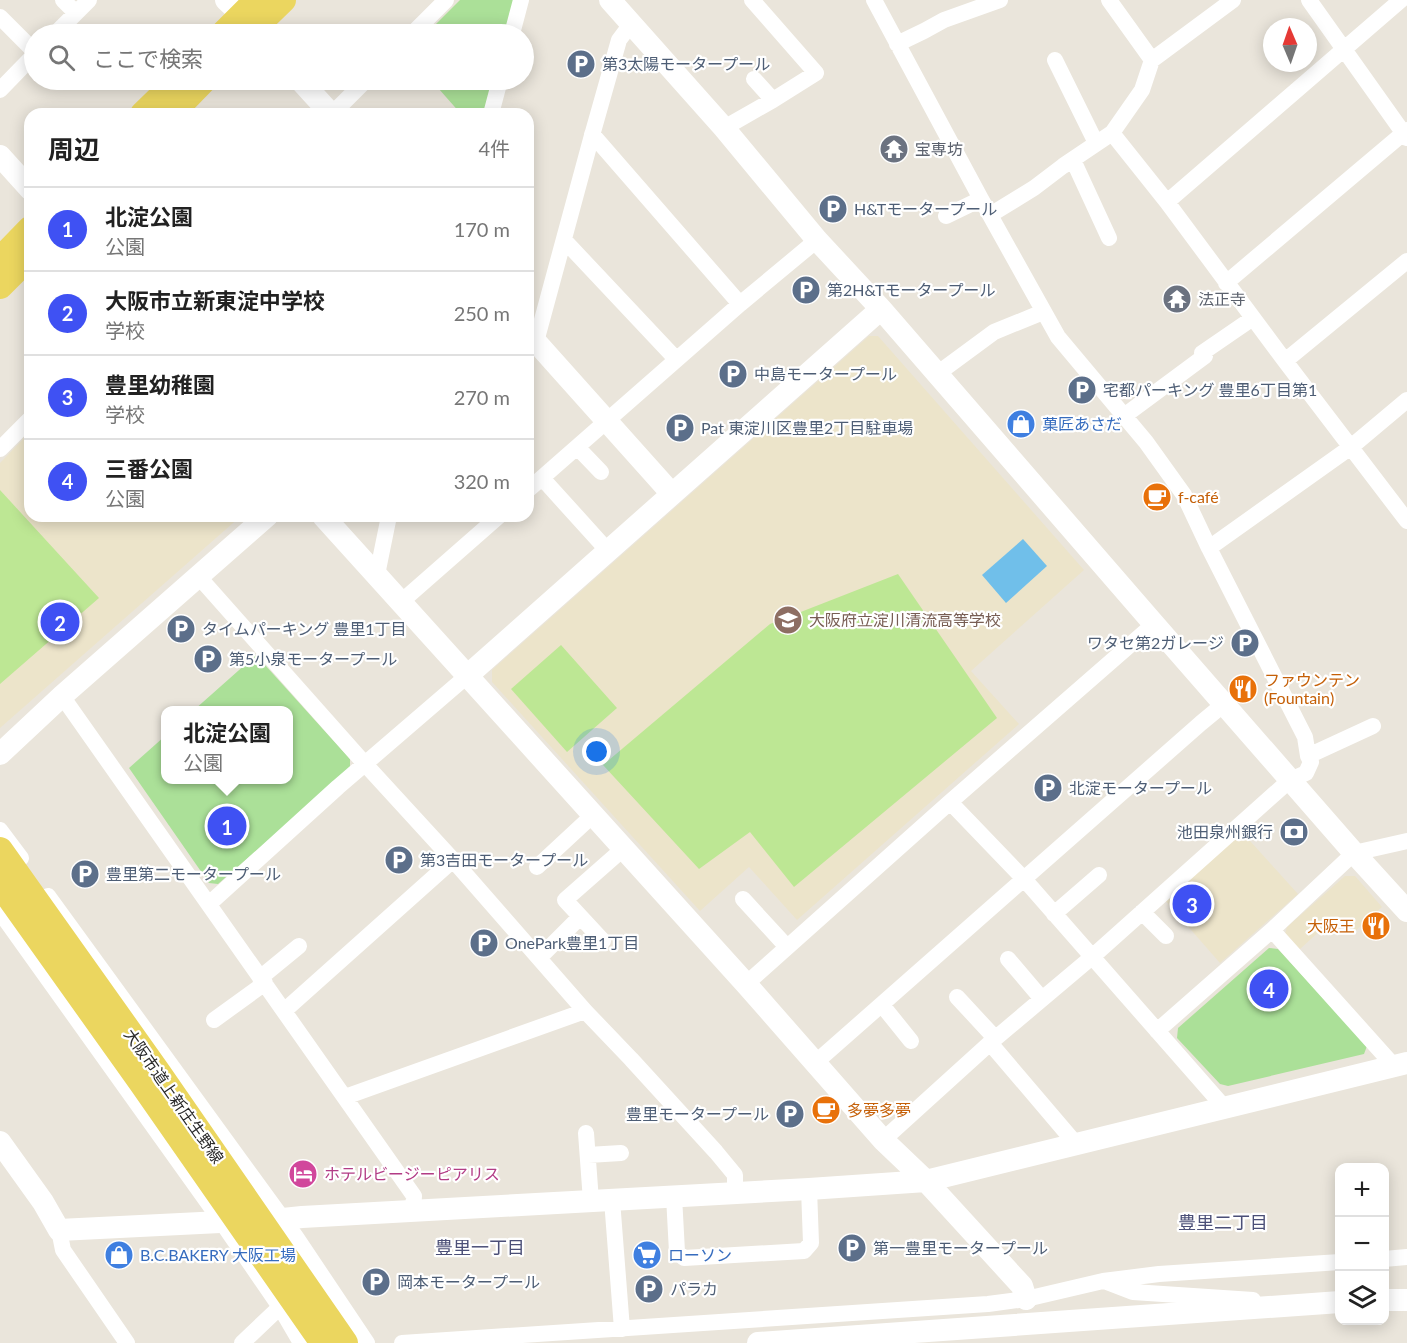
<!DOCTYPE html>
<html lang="ja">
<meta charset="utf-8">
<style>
body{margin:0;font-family:Lato,"Noto Sans JP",sans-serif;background:#f2f2f2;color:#222}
.controls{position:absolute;right:18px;bottom:18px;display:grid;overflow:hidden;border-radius:12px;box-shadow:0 3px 15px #0003}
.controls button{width:54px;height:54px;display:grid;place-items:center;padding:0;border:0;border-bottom:2px solid #e0e0e0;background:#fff;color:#222;font:30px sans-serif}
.compass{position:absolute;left:1263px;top:18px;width:54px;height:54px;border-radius:50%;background:#fff;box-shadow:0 3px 15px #0003;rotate:358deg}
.you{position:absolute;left:597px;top:752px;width:21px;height:21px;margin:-15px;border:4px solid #fff;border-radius:50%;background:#1a73e8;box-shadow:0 0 0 9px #1a73e833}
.badge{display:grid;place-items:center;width:39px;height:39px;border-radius:50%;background:#3f51f3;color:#fff;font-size:20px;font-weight:700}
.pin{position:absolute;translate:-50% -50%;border:3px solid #fff;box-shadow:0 2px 6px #0006}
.popup{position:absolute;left:161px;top:706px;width:132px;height:78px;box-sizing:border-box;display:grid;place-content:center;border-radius:12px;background:#fff;filter:drop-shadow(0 2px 4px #0005);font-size:20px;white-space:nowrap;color:#767676}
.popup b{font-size:22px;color:#222}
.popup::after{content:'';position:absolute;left:50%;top:100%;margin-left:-12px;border:12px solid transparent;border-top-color:#fff}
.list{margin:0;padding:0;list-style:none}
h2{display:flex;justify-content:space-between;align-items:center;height:78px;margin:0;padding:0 24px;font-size:26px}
h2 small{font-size:20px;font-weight:400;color:#767676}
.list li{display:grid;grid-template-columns:39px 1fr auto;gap:18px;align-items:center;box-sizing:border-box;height:84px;padding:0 24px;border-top:2px solid #e0e0e0}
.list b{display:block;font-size:22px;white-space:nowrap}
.list p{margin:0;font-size:20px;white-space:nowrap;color:#767676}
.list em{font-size:20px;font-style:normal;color:#767676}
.icon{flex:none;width:33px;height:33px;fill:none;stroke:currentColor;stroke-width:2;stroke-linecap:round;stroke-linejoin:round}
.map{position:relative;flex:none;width:1407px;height:1343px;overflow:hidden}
.search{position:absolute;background:#fff;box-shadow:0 3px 15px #0003;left:24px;top:24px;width:510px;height:66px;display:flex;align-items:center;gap:15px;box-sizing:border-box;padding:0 21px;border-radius:33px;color:#767676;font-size:22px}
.panel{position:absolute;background:#fff;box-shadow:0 3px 15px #0003;left:24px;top:108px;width:510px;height:414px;border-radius:18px}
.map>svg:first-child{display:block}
</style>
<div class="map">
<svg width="1407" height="1343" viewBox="0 0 1407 1343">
<rect width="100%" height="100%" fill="#eae5db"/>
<!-- education -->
<path fill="#ece4ca" d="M869,336h9l206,234 -113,101 48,53 -222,196 -48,-53 -49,44 -208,-229v-12z
M30,432v84h211l-241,212v-265z
M1241,831l57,63 -78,69 -56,-64z
M1345,876h10l27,31 -30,27 -16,-18 -37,34 -14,-16 2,-7z"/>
<!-- green -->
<path fill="#abe098" d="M460,0h56l-9,34h-81z
M431,80h64l-9,34h-25z
M256,655l94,104v10l-132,115 -9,-1 -80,-115 36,-32 1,44h122v-70h-94z
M1269,948l9,1 89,97 -3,8 -136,32 -8,-2 -43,-46 1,-10z"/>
<!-- pitch -->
<path fill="#bde794" d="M0,490l99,108 -99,86z
M898,574l99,144 -203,169 -44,-55 -51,37 -96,-104 167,-141z
M561,645l56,63 -50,44 -56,-63z"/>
<!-- water -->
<path fill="#70bfea" d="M1023,539l24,27 -41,37 -24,-28z"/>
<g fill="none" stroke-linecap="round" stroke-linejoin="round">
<!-- street -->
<path stroke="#fff" stroke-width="16" d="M63,0l13,13
M874,0l107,199 77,138 88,105 38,53 25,53 96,189 3,19 3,6 -5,11 -16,7 -198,177 -102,86 -107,97
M1109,0l43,60
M1309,0l98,138
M0,17l34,34
M55,34l34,-34
M412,34l34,-34
M512,34l9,-34
M897,44l27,-13 20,-11 56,-20
M1055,60l41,83
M754,79l19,21
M0,90l34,-35
M332,114l34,-34
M491,114l9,-34
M724,128l49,-28 43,-27 -64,-73
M1112,133l55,69 118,159 122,160
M592,134l148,170
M1073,160l36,78
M1167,202l234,-202
M990,215l44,-27 29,-22 49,-33 30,-43 10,-30 81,-60
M946,216l35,-17
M564,240l112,119
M1226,283l181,-153
M536,342l55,-203 28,-99 12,-16
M1285,361l122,-100
M937,374l57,-42 49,-20
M1124,416l81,-60 -3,-3 51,-35
M577,447l24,25
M0,449l30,-30
M542,478l66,73
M528,490l212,-186 77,-64
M1209,548l142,-101 56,-47
M377,575l12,-59
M199,577l166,187 88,96 132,151 46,48 85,93 19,23v17
M401,602l98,-86
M62,696l352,500 -1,14
M1308,756l65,-30
M950,802l74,77 200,228
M0,830l21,28
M537,867l56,-52
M48,896l248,341 71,106
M743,899l44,48
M209,904l129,-117 129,-111
M0,912l221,309 59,86 21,36
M1142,912l24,24
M1054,914l45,-39
M1272,930l122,136
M603,941l-38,-41 58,-51
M539,958l41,-41
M1008,959l34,40
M260,978l39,-32
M746,984l204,-182 204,-178
M957,997l38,41
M882,1005l29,36
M284,1011l169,-151
M214,1020l51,-37
M1157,1031l115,-101 82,-77 53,-12
M990,1043l86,101
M815,1063l386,-340 23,-19
M345,1097l240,-86
M586,1133l5,68
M588,1155l33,-2
M674,1196l3,56 7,6 120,-7 7,-8 -2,-54
M612,1200l10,129
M59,1230l4,20 64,93
M1384,1259l23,-2
M1107,1282l26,10 120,8
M242,1343l38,-36
M402,1343l586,-39 38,-5 77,-18 56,-7 181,-12"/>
<!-- secondary -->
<path stroke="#fff" stroke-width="22" d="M226,0l16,15 12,14
M610,0l114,128 93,112 64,69 273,315 200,229 53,58
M300,80l31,34
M0,156l30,33
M528,333l144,161
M323,516l423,468 137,156 43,41 96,105 4,13
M467,676l414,-367
M0,754l62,-58 205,-180
M0,1142l43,60 16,28 224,-11 19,-2 507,-28 117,-8 481,-118
M1384,1300h23
M758,1343l582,-41"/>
<!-- primary -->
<path stroke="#ebd65f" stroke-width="26" d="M223,34l34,-34
M248,34l35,-34
M143,114l35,-34
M171,114l33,-34
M0,260l30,-31
M0,286l30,-30
M0,850l157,221 188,272
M0,884l141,198 182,261"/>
</g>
<!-- icons -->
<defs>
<g id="parking-disc" transform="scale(1.5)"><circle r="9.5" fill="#5c6f8a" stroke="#fff"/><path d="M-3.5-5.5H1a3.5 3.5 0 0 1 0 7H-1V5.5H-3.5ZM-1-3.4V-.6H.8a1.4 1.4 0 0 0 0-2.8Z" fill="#fff"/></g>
<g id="temple-disc" transform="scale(1.5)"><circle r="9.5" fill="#6b7280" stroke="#fff"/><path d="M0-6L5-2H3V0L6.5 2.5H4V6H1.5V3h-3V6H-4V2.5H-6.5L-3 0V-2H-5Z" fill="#fff"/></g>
<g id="shop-disc" transform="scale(1.5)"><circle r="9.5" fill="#3f7fe0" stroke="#fff"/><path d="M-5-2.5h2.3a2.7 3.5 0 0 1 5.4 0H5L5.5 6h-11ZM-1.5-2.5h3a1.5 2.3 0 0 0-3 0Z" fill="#fff"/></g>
<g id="cafe-disc" transform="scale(1.5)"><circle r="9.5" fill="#e8710a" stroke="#fff"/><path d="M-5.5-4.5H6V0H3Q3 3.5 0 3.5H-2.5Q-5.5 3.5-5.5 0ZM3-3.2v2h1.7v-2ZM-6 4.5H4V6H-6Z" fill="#fff"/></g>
<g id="school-disc" transform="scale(1.5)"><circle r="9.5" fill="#8d6e63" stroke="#fff"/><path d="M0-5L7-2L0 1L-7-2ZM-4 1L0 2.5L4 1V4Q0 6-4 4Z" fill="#fff"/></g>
<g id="restaurant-disc" transform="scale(1.5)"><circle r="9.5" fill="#e8710a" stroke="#fff"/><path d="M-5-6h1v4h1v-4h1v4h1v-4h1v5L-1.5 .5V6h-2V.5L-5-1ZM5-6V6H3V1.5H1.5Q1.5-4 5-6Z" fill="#fff"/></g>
<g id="bank-disc" transform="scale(1.5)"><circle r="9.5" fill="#5c6f8a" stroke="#fff"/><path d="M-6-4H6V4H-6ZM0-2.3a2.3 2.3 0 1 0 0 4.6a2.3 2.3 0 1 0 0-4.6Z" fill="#fff"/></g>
<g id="hotel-disc" transform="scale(1.5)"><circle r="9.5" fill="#d1479c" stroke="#fff"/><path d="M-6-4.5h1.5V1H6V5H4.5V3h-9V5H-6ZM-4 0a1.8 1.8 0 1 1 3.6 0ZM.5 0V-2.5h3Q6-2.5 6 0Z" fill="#fff"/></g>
<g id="supermarket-disc" transform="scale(1.5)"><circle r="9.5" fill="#3f7fe0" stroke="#fff"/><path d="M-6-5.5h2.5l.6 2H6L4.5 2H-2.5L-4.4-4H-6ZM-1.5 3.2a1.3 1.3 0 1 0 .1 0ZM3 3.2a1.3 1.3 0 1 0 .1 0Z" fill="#fff"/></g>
</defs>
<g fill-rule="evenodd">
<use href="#parking-disc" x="581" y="64"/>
<use href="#temple-disc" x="894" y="149"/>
<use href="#parking-disc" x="833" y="209"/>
<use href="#parking-disc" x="806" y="290"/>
<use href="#temple-disc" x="1177" y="299"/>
<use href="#parking-disc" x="733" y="374"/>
<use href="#parking-disc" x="1082" y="390"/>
<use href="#shop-disc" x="1021" y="424"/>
<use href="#parking-disc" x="680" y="428"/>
<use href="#cafe-disc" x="1157" y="497"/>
<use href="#school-disc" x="788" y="620"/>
<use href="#parking-disc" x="181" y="629"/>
<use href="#parking-disc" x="1245" y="643"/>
<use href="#parking-disc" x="208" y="659"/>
<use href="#restaurant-disc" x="1243" y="689"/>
<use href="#parking-disc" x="1048" y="788"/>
<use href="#bank-disc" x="1294" y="832"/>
<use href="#parking-disc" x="399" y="860"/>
<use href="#parking-disc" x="85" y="874"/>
<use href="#restaurant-disc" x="1376" y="926"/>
<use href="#parking-disc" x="484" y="943"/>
<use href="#cafe-disc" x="826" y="1110"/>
<use href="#parking-disc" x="790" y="1114"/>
<use href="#hotel-disc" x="303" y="1174"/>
<use href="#parking-disc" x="852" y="1248"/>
<use href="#shop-disc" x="119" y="1255"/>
<use href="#supermarket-disc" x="647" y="1255"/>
<use href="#parking-disc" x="376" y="1282"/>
<use href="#parking-disc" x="649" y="1289"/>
</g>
<g text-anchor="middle" stroke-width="4.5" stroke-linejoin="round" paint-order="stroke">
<!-- service labels -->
<g font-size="16" fill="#4e5e75" stroke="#fff" text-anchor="start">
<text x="602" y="70">第3太陽モータープール</text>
<text x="854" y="215">H&amp;Tモータープール</text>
<text x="827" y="296">第2H&amp;Tモータープール</text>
<text x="754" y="380">中島モータープール</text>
<text x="1103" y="396">宅都パーキング 豊里6丁目第1</text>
<text x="701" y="434">Pat 東淀川区豊里2丁目駐車場</text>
<text x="202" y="635">タイムパーキング 豊里1丁目</text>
<text x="1224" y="649" text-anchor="end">ワタセ第2ガレージ</text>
<text x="229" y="665">第5小泉モータープール</text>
<text x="1069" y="794">北淀モータープール</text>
<text x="1273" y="838" text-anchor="end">池田泉州銀行</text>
<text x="420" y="866">第3吉田モータープール</text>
<text x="106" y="880">豊里第二モータープール</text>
<text x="505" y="949">OnePark豊里1丁目</text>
<text x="769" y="1120" text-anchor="end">豊里モータープール</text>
<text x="873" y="1254">第一豊里モータープール</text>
<text x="397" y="1288">岡本モータープール</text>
<text x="670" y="1295">パラカ</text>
</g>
<!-- worship labels -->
<g font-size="16" fill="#5b616d" stroke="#fff" text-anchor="start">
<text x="915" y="155">宝専坊</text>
<text x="1198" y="305">法正寺</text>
</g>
<!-- shop labels -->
<g font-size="16" fill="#366cbe" stroke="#fff" text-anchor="start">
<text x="1042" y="430">菓匠あさだ</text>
<text x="140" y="1261">B.C.BAKERY 大阪工場</text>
<text x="668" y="1261">ローソン</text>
</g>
<!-- food labels -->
<g font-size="16" fill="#c56008" stroke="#fff" text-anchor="start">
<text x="1178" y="503">f-café</text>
<text x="1264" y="686">ファウンテン<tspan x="1264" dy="18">(Fountain)</tspan></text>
<text x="1355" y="932" text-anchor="end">大阪王</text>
<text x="847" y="1116">多夢多夢</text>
</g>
<!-- education labels -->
<g font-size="16" fill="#785e54" stroke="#fff" text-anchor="start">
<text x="809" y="626">大阪府立淀川清流高等学校</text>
</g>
<!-- street labels -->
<g font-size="16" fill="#292929" stroke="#fff">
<text transform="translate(174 1096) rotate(55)" y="6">大阪市道上新庄生野線</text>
</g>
<!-- hotel labels -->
<g font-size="16" fill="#b23c85" stroke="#fff" text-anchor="start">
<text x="324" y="1180">ホテルビージーピアリス</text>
</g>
<!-- neighbourhood labels -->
<g font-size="18" fill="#4b4f77" stroke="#fff">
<text x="1223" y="1229">豊里二丁目</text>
<text x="480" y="1254">豊里一丁目</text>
</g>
</g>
</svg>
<div class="controls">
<button>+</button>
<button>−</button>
<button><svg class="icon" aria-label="layers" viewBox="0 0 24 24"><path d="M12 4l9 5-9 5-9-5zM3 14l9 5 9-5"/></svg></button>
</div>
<svg class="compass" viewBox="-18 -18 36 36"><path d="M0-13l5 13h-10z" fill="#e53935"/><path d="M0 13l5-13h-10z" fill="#767676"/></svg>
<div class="you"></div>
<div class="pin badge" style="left:227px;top:826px">1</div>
<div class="popup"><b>北淀公園</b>公園</div>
<div class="pin badge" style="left:60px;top:622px">2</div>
<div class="pin badge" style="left:1192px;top:904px">3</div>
<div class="pin badge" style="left:1269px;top:989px">4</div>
<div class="search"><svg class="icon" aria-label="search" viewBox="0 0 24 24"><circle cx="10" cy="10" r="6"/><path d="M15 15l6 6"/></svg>ここで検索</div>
<section class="panel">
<h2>周辺<small>4件</small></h2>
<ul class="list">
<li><span class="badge">1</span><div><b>北淀公園</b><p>公園</p></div><em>170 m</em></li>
<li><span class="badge">2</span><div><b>大阪市立新東淀中学校</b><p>学校</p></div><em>250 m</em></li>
<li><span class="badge">3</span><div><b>豊里幼稚園</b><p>学校</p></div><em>270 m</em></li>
<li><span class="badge">4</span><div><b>三番公園</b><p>公園</p></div><em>320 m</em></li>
</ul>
</section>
</div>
